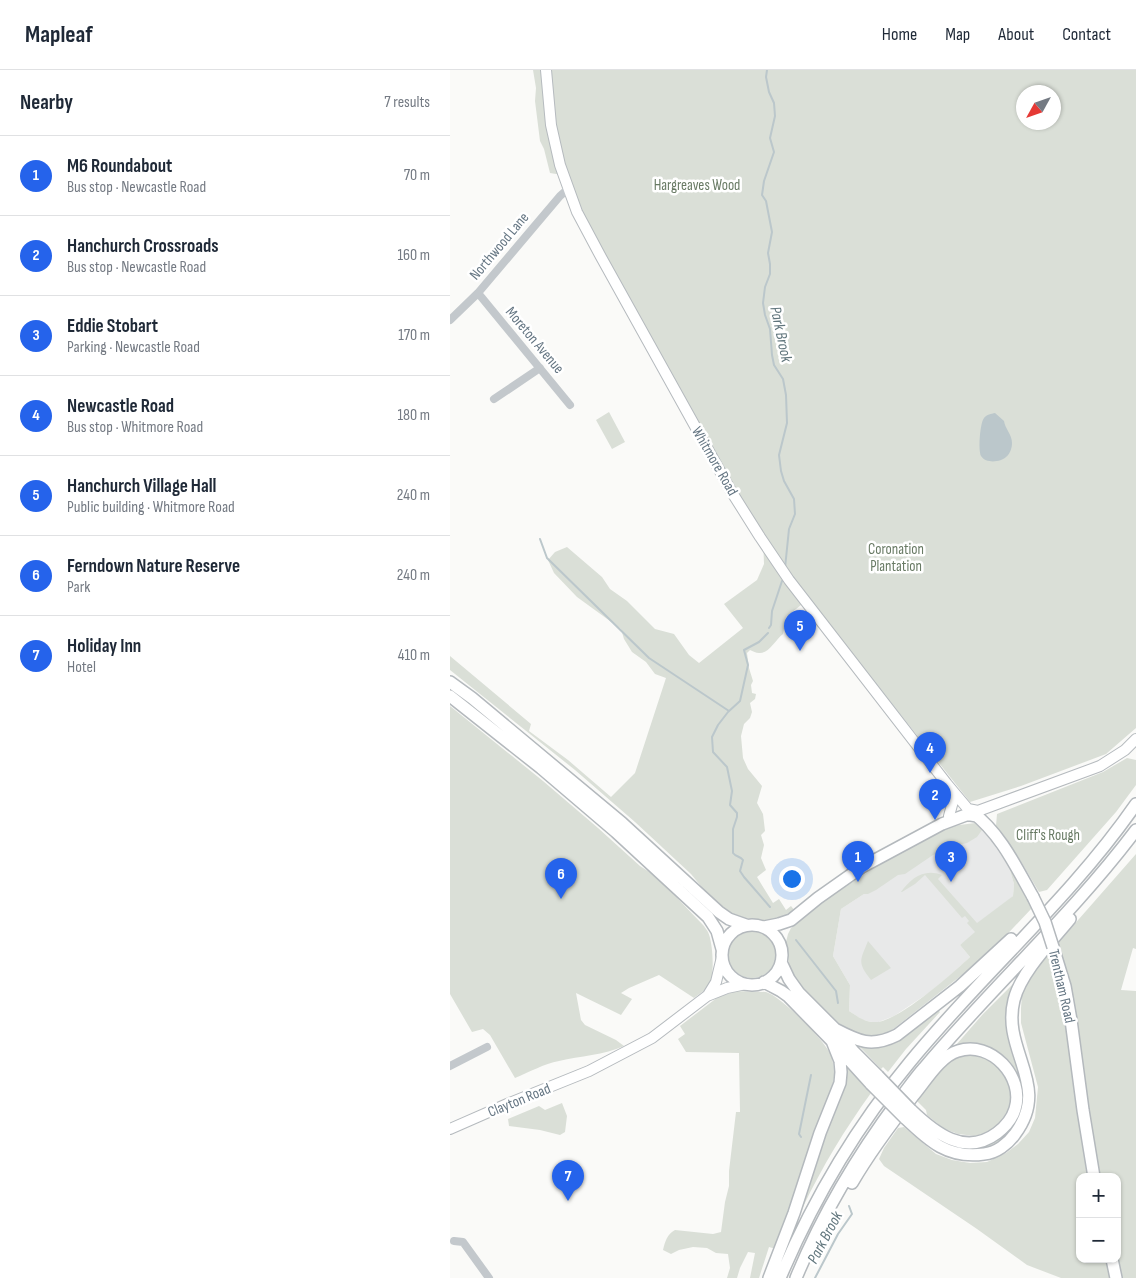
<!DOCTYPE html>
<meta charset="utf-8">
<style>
body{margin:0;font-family:"Sofia Sans Condensed",sans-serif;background:#f2f2f3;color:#1f2937}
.controls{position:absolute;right:15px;bottom:15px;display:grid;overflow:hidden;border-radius:10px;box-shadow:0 1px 4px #0004}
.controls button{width:45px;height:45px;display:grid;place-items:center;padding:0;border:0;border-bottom:1px solid #e0e1e3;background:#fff;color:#1f2937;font:25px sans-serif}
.compass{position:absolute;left:566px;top:15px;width:45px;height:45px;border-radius:50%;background:#fff;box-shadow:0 1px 4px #0004;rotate:230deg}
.you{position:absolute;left:341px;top:808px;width:18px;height:18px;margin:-12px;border:4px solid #fff;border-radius:50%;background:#1a73e8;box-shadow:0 0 0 8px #1a73e833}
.badge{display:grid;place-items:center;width:32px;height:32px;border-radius:50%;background:#2563eb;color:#fff;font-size:16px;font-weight:700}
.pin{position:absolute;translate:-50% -41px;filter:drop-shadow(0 1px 2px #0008)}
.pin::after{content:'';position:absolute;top:26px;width:18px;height:15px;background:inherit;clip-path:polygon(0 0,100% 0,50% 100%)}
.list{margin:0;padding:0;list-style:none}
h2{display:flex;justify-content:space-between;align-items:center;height:65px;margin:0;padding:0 20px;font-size:21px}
h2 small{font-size:16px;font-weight:400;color:#747a83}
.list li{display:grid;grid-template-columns:32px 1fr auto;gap:15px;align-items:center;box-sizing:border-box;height:80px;padding:0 20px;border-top:1px solid #e0e1e3}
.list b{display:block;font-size:19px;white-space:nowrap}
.list p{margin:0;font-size:16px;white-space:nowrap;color:#747a83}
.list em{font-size:16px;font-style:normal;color:#747a83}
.map{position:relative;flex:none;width:686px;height:1208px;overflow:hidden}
header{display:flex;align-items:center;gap:30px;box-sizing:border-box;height:70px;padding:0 25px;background:#fff;border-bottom:1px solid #e0e1e3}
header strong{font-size:24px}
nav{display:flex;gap:28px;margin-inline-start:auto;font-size:18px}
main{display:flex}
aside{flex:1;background:#fff}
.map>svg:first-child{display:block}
</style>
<header>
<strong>Mapleaf</strong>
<nav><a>Home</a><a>Map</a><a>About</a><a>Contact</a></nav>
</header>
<main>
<aside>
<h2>Nearby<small>7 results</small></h2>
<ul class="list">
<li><span class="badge">1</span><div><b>M6 Roundabout</b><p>Bus stop · Newcastle Road</p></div><em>70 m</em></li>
<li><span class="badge">2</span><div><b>Hanchurch Crossroads</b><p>Bus stop · Newcastle Road</p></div><em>160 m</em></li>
<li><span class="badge">3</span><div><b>Eddie Stobart</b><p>Parking · Newcastle Road</p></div><em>170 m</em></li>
<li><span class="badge">4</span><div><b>Newcastle Road</b><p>Bus stop · Whitmore Road</p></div><em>180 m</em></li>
<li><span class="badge">5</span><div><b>Hanchurch Village Hall</b><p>Public building · Whitmore Road</p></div><em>240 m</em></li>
<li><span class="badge">6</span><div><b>Ferndown Nature Reserve</b><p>Park</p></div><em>240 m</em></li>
<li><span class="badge">7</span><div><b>Holiday Inn</b><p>Hotel</p></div><em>410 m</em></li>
</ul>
</aside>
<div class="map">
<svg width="686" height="1208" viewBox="0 0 686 1208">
<rect width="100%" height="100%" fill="#fafaf8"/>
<!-- built -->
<path fill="#e8e9e9" d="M532,755l14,17h-4l17,25 5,17 -1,12 -37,37 -16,12 10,12 -17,16 -23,19 -36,24 -18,7 -13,-3 -14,-9 1,-26 -17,-29 8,-47 61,-40 80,-39z"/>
<!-- green -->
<path fill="#dadfd7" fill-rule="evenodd" d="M83,0h603v658l-30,26 -85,32 -51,16 -166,-209 -3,12 -15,12 -3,17c-8,6 -14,20 -24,19 -3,0 -6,-2 -9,-3l-3,3 2,15 4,13 -2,4 1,8 4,1 -1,5 -5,4 2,9 -2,6 -6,6 -3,12 2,22 5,11 14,17 -5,17 6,11 2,17 -4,4 3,10 -3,13 5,12 -9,7 16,26 6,-4 7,11 5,-4 4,5 -10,8 -14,3 -26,-4 -16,-5 -20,-17 -18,-22 -56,-52 -60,-52 -125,-100v-14l81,68 -2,7 39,29 43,37 24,-24 31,-95 -11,-4 -9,-12 -14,-10 -8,-13 -3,-10 -44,-32 -23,-24 -6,-13 7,-8 12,-5 35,30 8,12 17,12 28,28 19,5 15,21 10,8 44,-35 -19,-24 33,-24 7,-16 -1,-27 -28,-46 -155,-280 -14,-38 -10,1 -6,-1 -6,-24 -4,-8 -5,-40 1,-13zM574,22h30v30h-30z
M159,342l16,30 -13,7 -16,-29z
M0,636l93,75 55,47 42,38 17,11 47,49c1,2 3,4 4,6 5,10 7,44 1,53 -3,5 -10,9 -15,13l-35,-23 -30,13 -8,5 11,6 -11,16 -45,-22 5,27 4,5 31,15 8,6c-20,9 -44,10 -65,15 -15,3 -30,11 -44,17l-25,-43 -7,-6 -11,3 -22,-38z
M677,688l9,2v25l-20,27 -69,78 -8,2 -19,-32 -24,-34 1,-12 106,-42z
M525,753l7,7 -5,7 -10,6 -9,2 -25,10 -28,19 -7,1 -22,15 -8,4h-4l-23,15 -8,47 17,29 -1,26c8,5 15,11 25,11 22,2 79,-49 96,-65l-10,-12 15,-13 -8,-9 2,-2 -4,-5 -3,2 -37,-43 -10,9 -13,8h-1c10,-14 23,-24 41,-17l-4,4 39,44 36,-27 1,-12 -5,-17 9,11 14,30 -34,36 -26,23 -80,63 -9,5 -13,2 -18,-5 -12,-6 -43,-43 -7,-13 -4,-28 2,-8 3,-6 33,-27 59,-39 48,-26 21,-10z
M686,784v95l-3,-1 -12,42 15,1v287h-75l-34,-13 -50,-36 -93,-63 -5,-7 5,-11 14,-20 6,-1 32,27 16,6 18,3 17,-1 19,-9 12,-9 11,-12 6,-14 3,-31 -17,-64v-15l1,-14 6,-13 8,-13zM630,1107h37v82h-37z
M278 884a24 24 0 1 1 48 0a24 24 0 1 1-48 0Z
M418,871l23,27 -20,12c-14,-18 -11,-19 -3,-39z
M564,913l-2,8 14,102 -11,37 -20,16 -23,6 -30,-9 -6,-7 60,4 24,-56c-2,-5 -3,-10 -6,-15 -7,-15 -26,-26 -42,-26 -5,0 -11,1 -16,2l27,-31z
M286,921l30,1c15,4 59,49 65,63 3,9 4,19 2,28l-57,166 -7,-2 -10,31h-9l5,-25 -7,-1 -8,16 -3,10h-10l3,-10 -2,-14 -12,-1 -9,-5 -14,-1 -14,3 -8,4 -8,-4c2,-8 4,-16 12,-20l38,4 8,-2 4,-30 4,-16v-15l7,-59h4l-1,-59 -53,-1 -8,-13 7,-5 -5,-8 38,-29z
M486,938l4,4 -34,37 -18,23 -5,-5 -2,2 -22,-23 11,1z
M527,983l16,6 16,20 3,21 -4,15 -16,17 -17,4 -17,-2 -8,-3 -7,-3 -16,-13 -1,-5 -11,-11 16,-20 24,-23z
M394,991l24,25 -2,2 5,5c-26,36 -49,74 -68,114l-2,-1 42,-122z
M112,1033l5,13 -2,16 -5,3 -20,-5 -31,-4 -1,-7 31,-13 6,4z"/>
<!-- water -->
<path fill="#bbc7cb" d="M545,343l9,8c1,8 8,13 8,22 0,5 -2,11 -6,14 -5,5 -20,7 -25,-1 -3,-6 -1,-33 3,-38 3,-4 7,-4 11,-5z"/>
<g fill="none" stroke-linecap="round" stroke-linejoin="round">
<!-- stream -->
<path stroke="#bbc7cb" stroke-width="2" d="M317,0l-1,7 3,15 5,11 1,13 -5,22 4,14 -10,29 -2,14 4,6 6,31 -4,21 2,11v10l-5,13 -2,16 2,12 5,14 2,26 2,10 9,14 3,16 1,28 -8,32 2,16 3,10 10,18 1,15 -6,15 -4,39
M90,469l7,19 102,100 80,53
M319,558l2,-3 1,-14 10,-30
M318,563l-9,9 -15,8 4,15 -8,36 -12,11 -10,13 -6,12 1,15 14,15 5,24 -2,14 7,8v4l-4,12v24c3,4 7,3 10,7l-3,11 4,6 26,30
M346,870l40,51 2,12
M351,1067l-2,-3 12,-59
M365,1208l23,-44 14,-20 -3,-8"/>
<!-- major casing -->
<g stroke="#b5babe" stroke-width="12">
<path id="major" d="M96,0l5,55 9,40 17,47 24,45 130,234 29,46 29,43 158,204 21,25
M518,739l10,2 122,-45 25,-16 11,-11
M499,746l6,-22
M258,925l8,-13 6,-25
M0,1059l57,-25 82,-33 63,-33 55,-42 20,-8 19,-4"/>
</g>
<!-- highway casing -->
<g stroke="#b4b9bd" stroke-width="14">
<path id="highway" d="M0,612l22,16 150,125 97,89 10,7 17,6
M0,626l91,72 75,64 92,85 9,14 5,18
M522,742c29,22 44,55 61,85
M272 885a30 30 0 1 1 60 0a30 30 0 1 1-60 0Z
M314,857l15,-3 12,-4 27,-22 44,-31 80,-43 24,-9h5l6,1
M603,877l12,39 6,34 12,90 11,67
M331,892l8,17 10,14 36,36 19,23 24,24
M314,912l17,9 7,5 44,45 39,43
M385,959c23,12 36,19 62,6l63,-49 51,-47
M455,1048c24,23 43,41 79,36 12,-1 24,-10 31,-20 37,-49 -14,-83 -1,-134 7,-28 38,-59 56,-81
M402,1113c18,-31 39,-59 61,-87 12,-14 27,-40 45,-45 33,-11 67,26 57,58 -3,10 -10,18 -18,24 -32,24 -62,0 -86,-23
M662,1189l4,19
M319,1208l25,-65 26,-80 20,-50 1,-11 -1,-11 -8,-20
M330,1208c33,-78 76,-151 130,-216 72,-88 161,-164 226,-258
M346,1208c26,-63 61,-122 102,-177 9,-11 17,-23 26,-33 68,-81 148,-153 212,-238"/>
</g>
<!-- minor -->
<path stroke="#c3c8cc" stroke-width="8" d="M28,223l92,112
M0,250l28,-27 82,-97 8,-7
M44,329l46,-31
M0,996l37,-19
M4,1171l9,1 26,36"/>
<!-- major -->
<use href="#major" stroke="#fff" stroke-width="10"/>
<!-- highway -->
<use href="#highway" stroke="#fff" stroke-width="11"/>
<!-- highway-bridge casing -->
<g stroke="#b4b9bd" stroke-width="14" stroke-linecap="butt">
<path id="highway-bridge" d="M583,827l12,25 8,25
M428,1006l33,34
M421,1014l34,34"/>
</g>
<!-- highway-bridge -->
<use href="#highway-bridge" stroke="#fff" stroke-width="11"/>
</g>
<g text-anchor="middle" stroke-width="5" stroke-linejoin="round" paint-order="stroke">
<!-- park labels -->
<g font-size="15" fill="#687a64" stroke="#fff">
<text x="247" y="120">Hargreaves Wood</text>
<text x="446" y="484">Coronation<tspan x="446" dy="17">Plantation</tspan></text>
<text x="598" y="770">Cliff's Rough</text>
</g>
<!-- street labels -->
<g font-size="15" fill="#657683" stroke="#fff">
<text transform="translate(49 176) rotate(-50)" y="5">Northwood Lane</text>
<text transform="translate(85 270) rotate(50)" y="5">Moreton Avenue</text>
<text transform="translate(265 391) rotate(60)" y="5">Whitmore Road</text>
<text transform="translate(612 916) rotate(77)" y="5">Trentham Road</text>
<text transform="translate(69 1030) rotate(-22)" y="5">Clayton Road</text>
</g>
<!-- water labels -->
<g font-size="16" font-style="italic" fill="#60757c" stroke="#fff">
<text transform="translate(332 264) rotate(78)" y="6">Park Brook</text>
<text transform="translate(374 1167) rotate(-62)" y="6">Park Brook</text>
</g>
</g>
</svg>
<div class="controls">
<button>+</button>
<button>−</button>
</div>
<svg class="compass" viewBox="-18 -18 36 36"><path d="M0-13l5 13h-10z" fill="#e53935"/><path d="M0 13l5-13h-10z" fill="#747a83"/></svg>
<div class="you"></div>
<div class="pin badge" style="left:408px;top:812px">1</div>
<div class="pin badge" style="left:485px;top:750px">2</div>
<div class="pin badge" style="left:501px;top:812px">3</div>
<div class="pin badge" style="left:480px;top:703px">4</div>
<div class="pin badge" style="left:350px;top:581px">5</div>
<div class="pin badge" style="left:111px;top:829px">6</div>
<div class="pin badge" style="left:118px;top:1131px">7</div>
</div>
</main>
